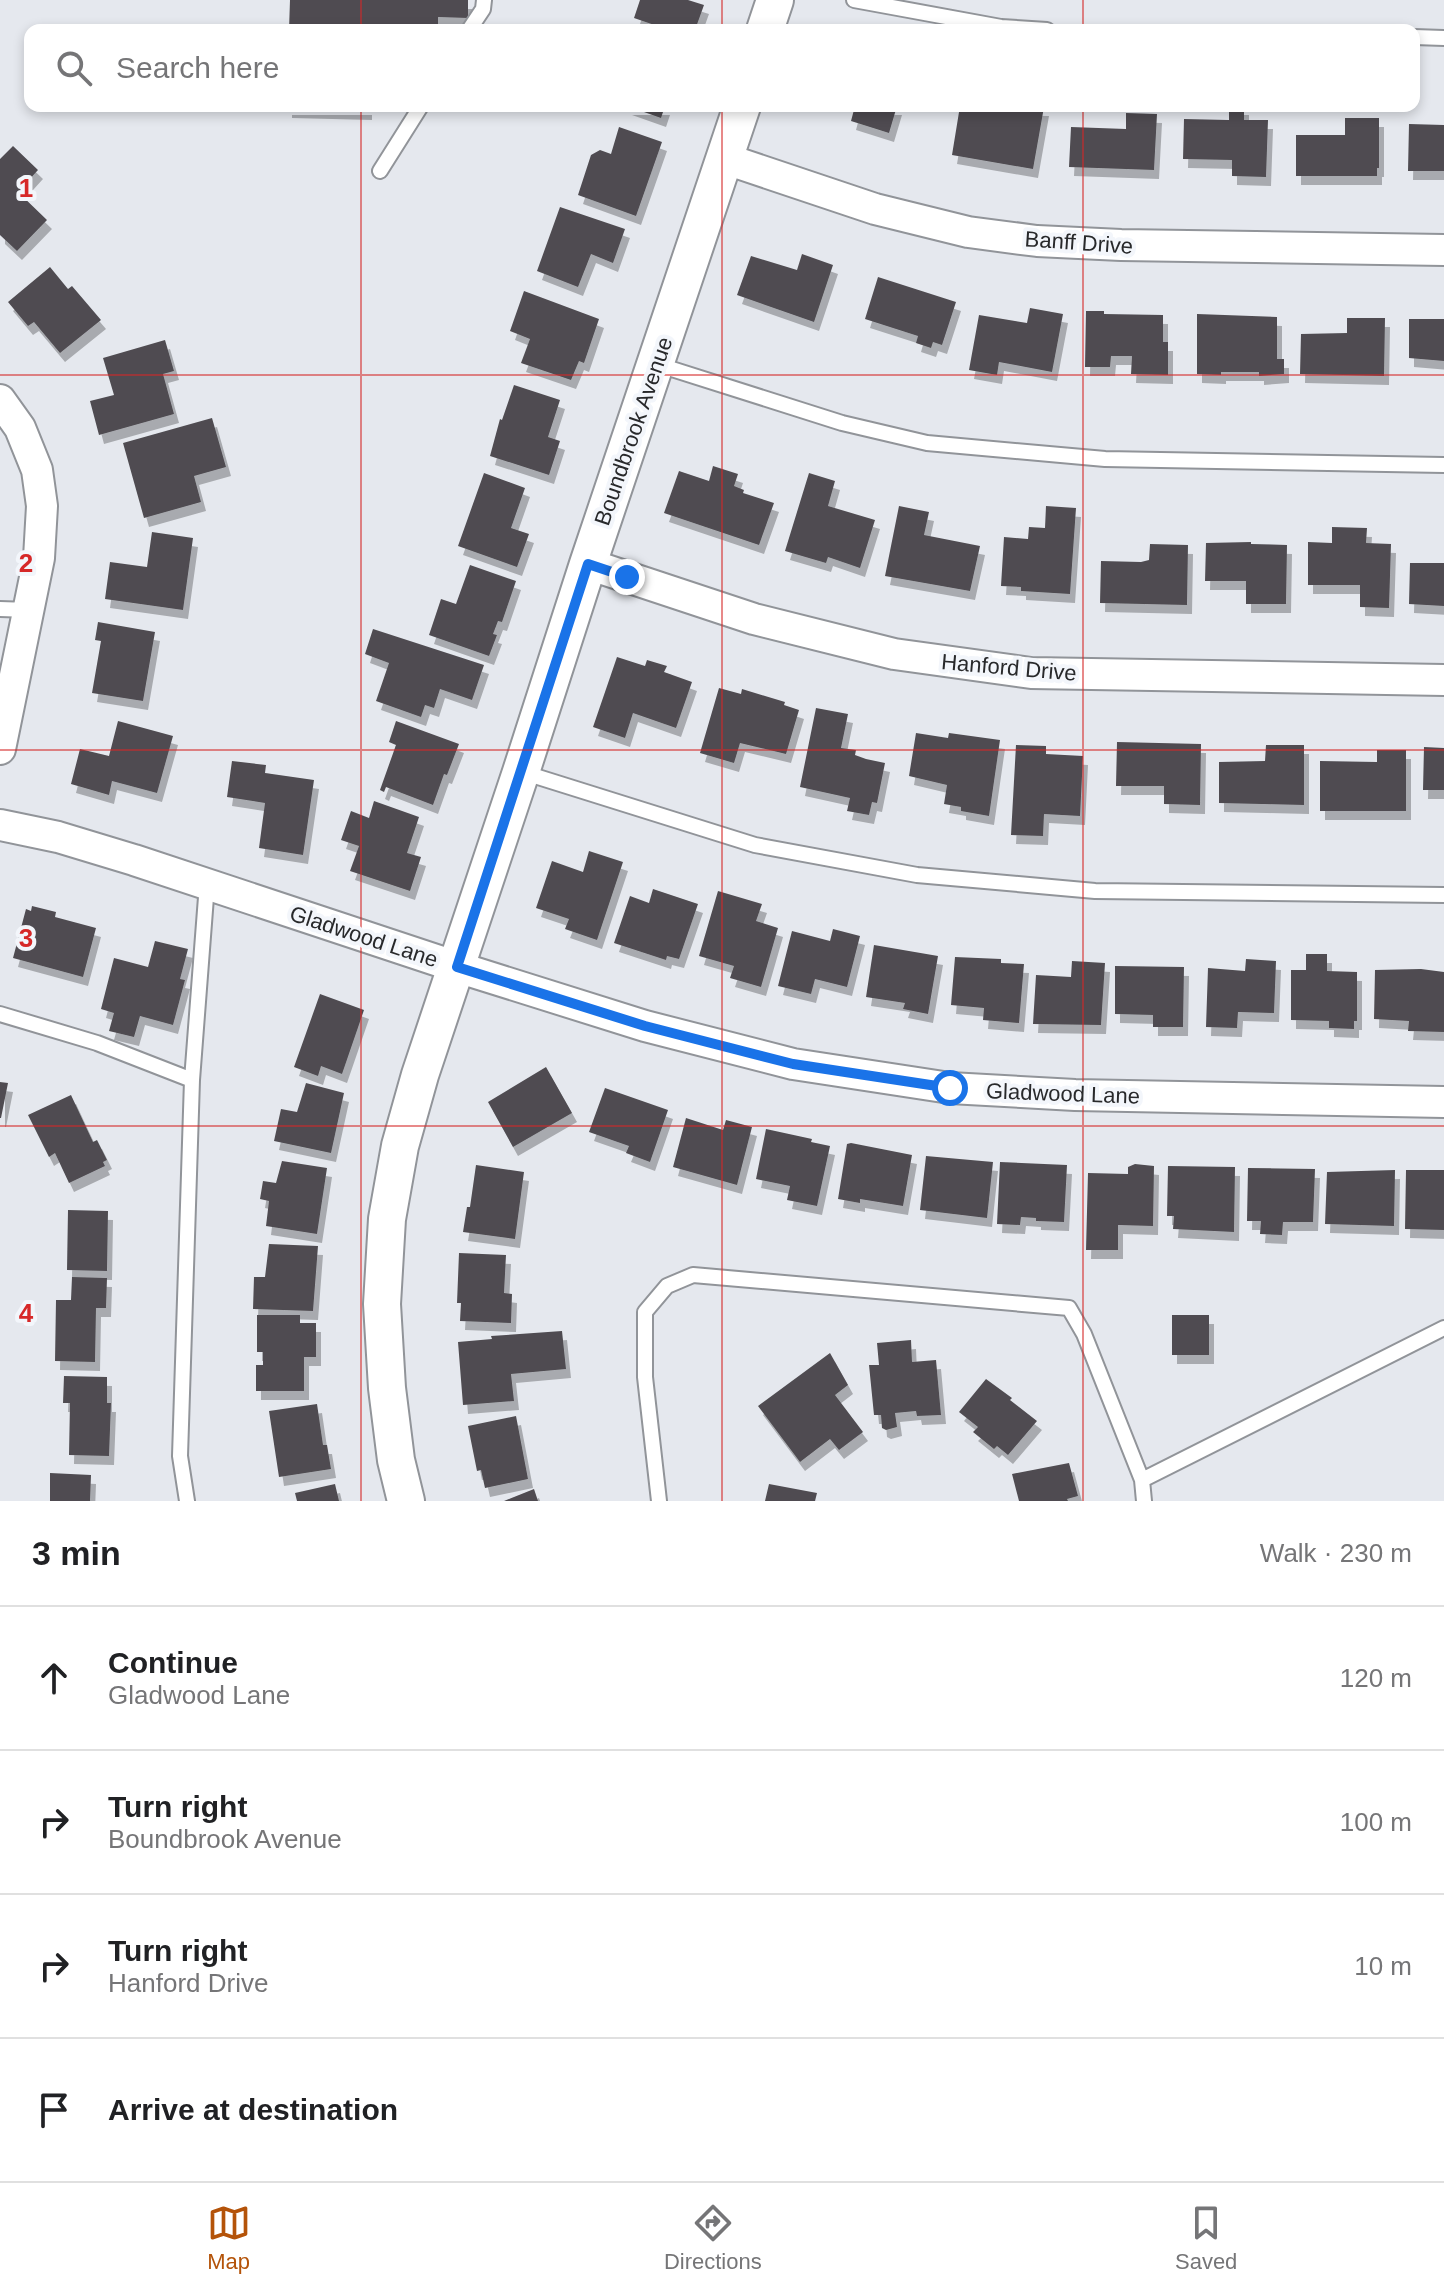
<!DOCTYPE html>
<meta charset="utf-8">
<style>
body{margin:0;font-family:Helvetica,sans-serif;background:#f2f2f2;color:#202124}
.stop{position:absolute;width:24px;height:24px;margin:-18px;border:6px solid #1a73e8;border-radius:50%;background:#fff}
.stop.end{background:#1a73e8;border-color:#fff;box-shadow:0 2px 8px #0008}
.list{margin:0;padding:0;list-style:none}
h2{display:flex;justify-content:space-between;align-items:center;height:104px;margin:0;padding:0 32px;font-size:34px}
h2 small{font-size:26px;font-weight:400;color:#757577}
.list li{display:grid;grid-template-columns:52px 1fr auto;gap:24px;align-items:center;box-sizing:border-box;height:144px;padding:0 32px;border-top:2px solid #e0e0e0}
.list b{display:block;font-size:30px;white-space:nowrap}
.list p{margin:0;font-size:26px;white-space:nowrap;color:#757577}
.list em{font-size:26px;font-style:normal;color:#757577}
.icon{flex:none;width:44px;height:44px;fill:none;stroke:currentColor;stroke-width:2;stroke-linecap:round;stroke-linejoin:round}
.map{position:relative;flex:none;width:1444px;height:1501px;overflow:hidden}
.search{position:absolute;background:#fff;box-shadow:0 4px 12px #0003;left:24px;right:24px;top:24px;height:88px;display:flex;align-items:center;gap:20px;box-sizing:border-box;padding:0 28px;border-radius:16px;color:#757577;font-size:30px}
.sheet{height:680px;background:#fff}
nav{display:flex;justify-content:space-around;align-items:center;box-sizing:border-box;height:112px;border-top:2px solid #e0e0e0;background:#fff;font-size:22px;color:#757577}
nav a{display:grid;justify-items:center;gap:4px}
nav .on{color:#b45309}
.map>svg:first-child{display:block}
</style>
<div class="map">
<svg width="1444" height="1501" viewBox="0 0 1444 1501">
<defs>
<filter id="shadow"><feDropShadow dx="5" dy="9" stdDeviation="0" flood-color="#0004"/></filter>
</defs>
<rect width="100%" height="100%" fill="#e5e8ee"/>
<!-- building -->
<path fill="#4f4c51" filter="url(#shadow)" d="M290,0h178v18l-30,-1v13h-149z
M640,0h48l16,5 -9,25h-26l-35,-12z
M287,106h80v5l-80,-2z
M627,106h38l-4,12z
M855,106h42l-8,27 -38,-12z
M960,106l84,1 -11,62 -81,-14z
M1229,106h15v14h24l-2,57 -34,-1v-16l-49,-1 1,-40 45,1z
M1126,113l31,1 -3,56 -85,-3 2,-40 55,2z
M1345,118h34v50h-2v8h-81v-41h49z
M1409,124l35,1v46h-36z
M619,127l43,15 -26,74 -58,-21 13,-40 9,-5 11,4z
M13,146l25,24 -20,22 29,28 -30,31 -17,-16v-76z
M560,207l65,22 -12,34 -22,-9 -13,33 -41,-16z
M802,254l31,11 -19,57 -77,-27 14,-39 46,14z
M50,267l18,22 4,-3 29,34 -41,33 -26,-31 -6,4 -20,-24z
M878,277l78,25 -14,43 -9,-3 -2,6 -15,-5 2,-7 -53,-17z
M524,291l75,28 -15,44 -5,-2 -8,19 -50,-17 9,-24 -20,-8z
M1030,308l33,6 -11,58 -53,-10 -2,13 -28,-5 10,-55 48,8z
M1086,311h18v3l59,1v27h5v33l-37,-1 1,-18h-21l-1,11h-25z
M1197,314l80,3v42h7v15l-25,2v-4h-38v3l-24,-1z
M1347,318h38l-1,58 -84,-2 1,-40 46,-1z
M1409,319h35v42l-35,-3z
M165,340l9,31 -11,3 11,40 -75,21 -9,-34 24,-6 -11,-37z
M514,385l46,15 -12,37 12,4 -11,34 -59,-19 10,-37 2,1z
M212,418l14,49 -32,9 7,26 -57,16 -21,-75z
M713,466l25,8 -4,12 10,4 -1,3 31,10 -15,42 -95,-32 15,-42 30,10z
M484,473l41,15 -14,40 18,6 -12,33 -59,-21z
M809,473l26,8 -7,25 47,14 -15,48 -32,-11 -2,6 -41,-12z
M899,506l30,6 -5,23 56,11 -10,45 -85,-15z
M1046,506l30,2 -6,86 -49,-3v-4l-20,-1 3,-49 24,2 1,-12 16,1z
M1332,527l35,1 -1,15 25,1 -2,64 -29,-1v-22h-52v-43l24,1z
M152,532l41,6 -10,72 -78,-11 5,-37 37,5z
M1251,542v2l36,1 -1,59h-40v-23h-41l1,-38z
M1150,544l38,1 -1,60 -87,-2 1,-42 40,1 8,-2z
M1410,563h34v43l-35,-2z
M470,565l46,16 -14,41 -4,-1 -5,13 4,1 -8,21 -60,-21 12,-36 15,5z
M98,622l57,10 -12,69 -51,-8 9,-52 -6,-1z
M373,629l111,36 -12,35 -32,-11 -6,19 -9,-3 -4,12 -45,-16 13,-38 -24,-9z
M617,657l28,9 2,-6 20,6 -3,6 28,10 -16,46 -43,-15 -8,25 -32,-11z
M719,688l22,6 1,-5 43,13 -1,3 15,5 -13,44 -46,-11 -6,20 -34,-10z
M816,708l32,6 -7,34 15,2 -1,5 11,4 19,4 -8,40 -5,-1 -3,13 -22,-4 3,-13 -50,-11z
M118,721l55,15 -16,57 -45,-12 -3,14 -38,-11 9,-35 29,7z
M396,721l63,23 -12,31 -3,-1 -11,31 -47,-18 -2,5 -4,-2 16,-45 -7,-3z
M916,733l32,5 1,-5 51,7 -11,76 -28,-5v-4l-17,-3 3,-19 -38,-9z
M1117,742l84,2 -1,61 -36,-1v-18h-48z
M1016,745l30,1v8l37,2 -3,60 -36,-2 -1,22 -32,-1z
M1266,745h38v60l-85,-2v-41l46,-1z
M1424,747l20,1v42h-21z
M1377,750h29v61h-86v-50l57,1z
M232,761l34,4 -1,8 49,7 -11,75 -44,-7 6,-45 -38,-6z
M374,801l45,16 -12,36 14,4 -11,34 -60,-20 9,-25 -18,-6 10,-29 18,7z
M589,851l34,11 -26,78 -32,-11 4,-10 -33,-11 16,-47 31,11z
M653,889l45,15 -19,55 -12,-3 -1,4 -52,-17 16,-47 19,7z
M718,891l44,13 -6,17 22,7 -17,59 -31,-9 4,-12 -35,-10z
M32,906l24,6 -1,5 41,11 -13,49 -70,-19 13,-49 5,2z
M833,929l27,7 -13,51 -32,-8 -4,15 -33,-8 14,-55 38,10z
M155,941l33,8 -8,30 5,1 -12,45 -33,-9 -6,21 -25,-6 5,-18 -13,-4 13,-51 34,9z
M874,945l64,11 -10,58 -25,-5 2,-6 -39,-6z
M1306,954h21v17l30,1v49h-3v8l-25,-1v-7l-38,-1v-50h15z
M955,957l46,2v4l23,1 -5,59 -36,-3 1,-12 -33,-3z
M1246,959l30,2 -2,52 -36,-1 -1,16 -31,-1 2,-59 37,3z
M1072,961l33,2 -4,62 -68,-1 3,-49 35,2z
M1115,966l69,1 -1,60h-30v-12l-38,-1z
M1421,969l23,3v60l-36,-1 1,-10 -35,-2 1,-49z
M320,994l44,16 -22,64 -21,-8 -3,10 -24,-9z
M546,1067l26,46 -59,34 -25,-45z
M0,1082l8,1 -7,35h-1z
M306,1083l38,10 -13,60 -57,-12 7,-32 16,3z
M605,1088l63,22 -18,52 -24,-9 3,-7 -40,-14z
M71,1095l22,47 4,-2 10,20 -4,2 2,4 -36,17 -14,-30 -6,4 -21,-42z
M686,1118l37,12 3,-10 26,7 -15,58 -64,-18z
M766,1129l46,10 -1,3 19,4 -13,60 -30,-6 3,-14 -34,-7z
M851,1143l61,12 -9,51 -43,-7v4l-22,-4 9,-55z
M926,1156l67,6 -6,56 -67,-8z
M282,1161l45,7 -10,66 -51,-8 3,-25 -9,-2 3,-18 13,2z
M1000,1162l67,3 -3,57 -28,-1v-3l-15,-1 -1,8 -23,-1z
M1135,1164l19,2 -1,60 -35,-1v25h-32l2,-77 40,1v-7z
M476,1165l48,7 -9,67 -52,-7 4,-25h3z
M1168,1166l67,1 -1,65 -61,-3 1,-13h-7z
M1248,1168l67,1 -2,53h-30l-1,13 -22,-1 1,-13h-14z
M1395,1170l-1,56 -69,-2 2,-52z
M1406,1170h38v60l-39,-1z
M68,1210l40,1 -1,60 -40,-1z
M269,1244l49,2 -5,65 -60,-2 1,-32h11z
M459,1253l47,2 -2,38 8,1 -1,29 -51,-2 1,-18h-4z
M72,1277l35,1 -1,30h-10l-1,54 -40,-1 1,-61h15z
M257,1315h43v8h16v34h-12v34h-48v-26h7v-13h-6z
M1172,1315h37v40h-37z
M562,1331l4,38 -55,5 3,27 -51,4 -5,-63 34,-3 -1,-3z
M911,1340l1,22 24,-2 5,55 -24,1 -1,-5 -21,2 2,14 -11,3 -4,-2 -1,-13h-7l-5,-50h10l-2,-22z
M830,1353l18,32 -13,10 28,37 -24,18 -9,-11 -30,23 -42,-56z
M64,1376l43,1v26h4l-2,53 -40,-1 1,-52h-7z
M986,1379l26,19 -2,2 27,21 -29,34 -11,-9 -3,3 -21,-17 5,-5 -19,-15z
M317,1404l6,41h4l4,24 -52,8 -10,-66z
M516,1416l12,63 -43,9 -4,-18 -4,1 -9,-45z
M1069,1463l9,33 -11,3 1,2h-49l-7,-27z
M50,1473l41,2 -1,26h-40z
M335,1484l4,17h-42l-2,-8z
M769,1484l48,9 -2,8h-50z
M534,1489l4,12h-34z"/>
<g fill="none" stroke-linecap="round" stroke-linejoin="round">
<!-- service casing -->
<g stroke="#919499" stroke-width="18">
<path id="service" d="M854,0l147,27 46,3
M469,30l14,-21 1,-9
M1414,37l30,1
M380,171l41,-65
M656,364l186,59 85,20 178,16 339,6
M0,609l29,1
M522,772l233,73 162,30 178,16 349,4
M0,1014l97,29 95,37
M1142,1480l302,-152
M187,1501l-7,-45 12,-376 15,-196
M659,1501l-14,-124v-65l22,-26 26,-11 376,33 15,26 58,146 2,21"/>
</g>
<!-- minor casing -->
<g stroke="#919499" stroke-width="34">
<path id="minor" d="M726,159l149,50 93,23 69,9 84,4 323,5
M0,400l20,28 17,42 5,36 -3,52 -39,191
M588,564l166,55 140,35 137,19 413,7
M0,825l58,12 76,23 323,107 188,59 148,38 157,24 125,7 369,7"/>
</g>
<!-- tertiary casing -->
<g stroke="#919499" stroke-width="40">
<path id="tertiary" d="M765,30l10,-30
M406,1501l-10,-41 -9,-72 -5,-84 5,-85 13,-73 20,-71 101,-303 67,-208 154,-458"/>
</g>
<!-- service -->
<use href="#service" stroke="#fff" stroke-width="14"/>
<!-- minor -->
<use href="#minor" stroke="#fff" stroke-width="30"/>
<!-- tertiary -->
<use href="#tertiary" stroke="#fff" stroke-width="36"/>
</g>
<g fill="none" stroke-linecap="round" stroke-linejoin="round">
<!-- route -->
<path stroke="#1a73e8" stroke-width="10" d="M627,577l-39,-13 -131,403 188,59 148,38 157,24"/>
</g>
<!-- grid -->
<path fill="none" stroke="#d62828" stroke-width="2" stroke-opacity="0.55" d="M361,0v30M722,0v30M1083,0v30M361,106v1395M722,106v1395M1083,106v1395M0,375h1444M0,750h1444M0,1126h1444"/>
<g text-anchor="middle" stroke-width="8" stroke-linejoin="round" paint-order="stroke">
<!-- street labels -->
<g font-size="22" fill="#28292b" stroke="#f3f6fb">
<text transform="translate(1079 242) rotate(4)" y="8">Banff Drive</text>
<text transform="translate(633 431) rotate(-71)" y="8">Boundbrook Avenue</text>
<text transform="translate(1009 667) rotate(5)" y="8">Hanford Drive</text>
<text transform="translate(364 936) rotate(18)" y="8">Gladwood Lane</text>
<text transform="translate(1063 1093) rotate(2)" y="8">Gladwood Lane</text>
</g>
</g>
<g font-size="26" text-anchor="middle" font-weight="bold" fill="#d62828" stroke="#f3f6fb" stroke-width="8" stroke-linejoin="round" paint-order="stroke">
<text x="26" y="197">1</text>
<text x="26" y="572">2</text>
<text x="26" y="947">3</text>
<text x="26" y="1322">4</text>
</g>
</svg>
<div class="stop" style="left:950px;top:1088px"></div>
<div class="stop end" style="left:627px;top:577px"></div>
<div class="search"><svg class="icon" aria-label="search" viewBox="0 0 24 24"><circle cx="10" cy="10" r="6"/><path d="M15 15l6 6"/></svg>Search here</div>
</div>
<section class="sheet">
<h2>3 min<small>Walk · 230 m</small></h2>
<ul class="list">
<li><svg class="icon" aria-label="ahead" viewBox="0 0 24 24"><path d="M12 20V5M6 11l6-6 6 6"/></svg><div><b>Continue</b><p>Gladwood Lane</p></div><em>120 m</em></li>
<li><svg class="icon" aria-label="right" viewBox="0 0 24 24"><path d="M7 20v-9h11M14 6l5 5-5 5"/></svg><div><b>Turn right</b><p>Boundbrook Avenue</p></div><em>100 m</em></li>
<li><svg class="icon" aria-label="right" viewBox="0 0 24 24"><path d="M7 20v-9h11M14 6l5 5-5 5"/></svg><div><b>Turn right</b><p>Hanford Drive</p></div><em>10 m</em></li>
<li><svg class="icon" aria-label="arrive" viewBox="0 0 24 24"><path d="M6 21V4h12l-3 4 3 4H6"/></svg><div><b>Arrive at destination</b></div></li>
</ul>
</section>
<nav>
<a class="on"><svg class="icon" aria-label="map" viewBox="0 0 24 24"><path d="M3 6l6-2 6 2 6-2v14l-6 2-6-2-6 2zM9 4v14M15 6v14"/></svg>Map</a>
<a><svg class="icon" aria-label="directions" viewBox="0 0 24 24"><path d="M12 3l9 9-9 9-9-9zM9 14v-3h6M13 9l2 2-2 2"/></svg>Directions</a>
<a><svg class="icon" aria-label="saved" viewBox="0 0 24 24"><path d="M7 4h10v16l-5-4-5 4z"/></svg>Saved</a>
</nav>
